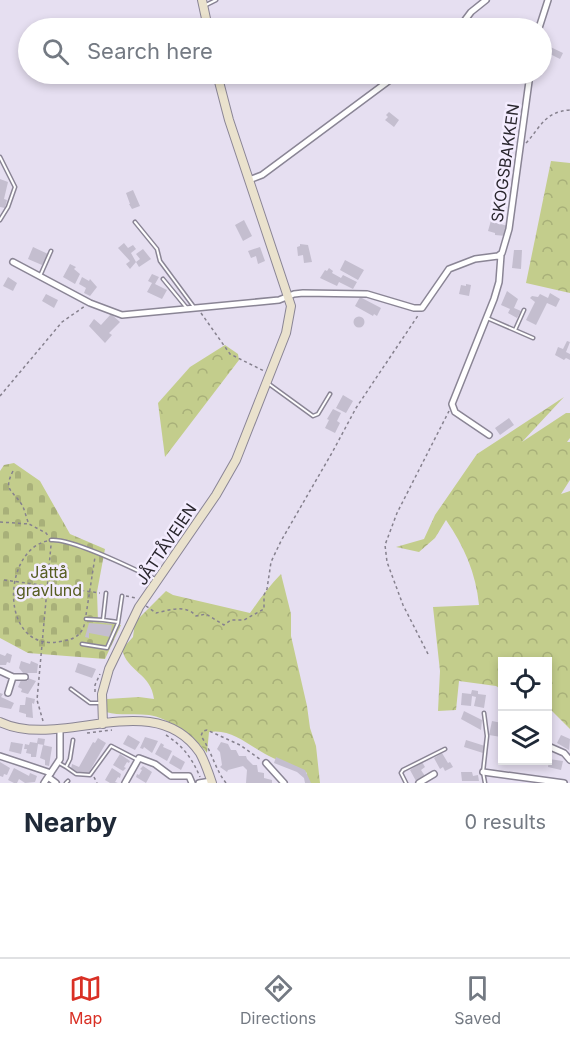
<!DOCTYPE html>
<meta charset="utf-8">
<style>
body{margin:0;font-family:Inter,sans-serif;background:#f6f6f7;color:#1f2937}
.controls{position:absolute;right:18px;bottom:18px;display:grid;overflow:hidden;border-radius:0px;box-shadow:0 3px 9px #0003}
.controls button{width:54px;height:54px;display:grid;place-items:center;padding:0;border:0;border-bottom:2px solid #e0e1e3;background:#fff;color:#1f2937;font:30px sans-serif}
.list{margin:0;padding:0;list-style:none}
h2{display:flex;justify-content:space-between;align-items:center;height:78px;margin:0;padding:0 24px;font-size:26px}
h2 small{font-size:20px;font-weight:400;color:#747a83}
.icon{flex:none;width:33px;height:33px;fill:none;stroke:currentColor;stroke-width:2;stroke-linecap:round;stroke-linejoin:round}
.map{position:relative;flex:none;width:570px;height:783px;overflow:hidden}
.search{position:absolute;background:#fff;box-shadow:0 3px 9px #0003;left:18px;right:18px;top:18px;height:66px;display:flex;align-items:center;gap:15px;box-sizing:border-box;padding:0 21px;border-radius:33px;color:#747a83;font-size:22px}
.sheet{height:174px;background:#fff}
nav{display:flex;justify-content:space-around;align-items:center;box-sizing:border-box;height:84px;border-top:2px solid #e0e1e3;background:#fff;font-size:16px;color:#747a83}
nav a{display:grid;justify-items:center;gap:3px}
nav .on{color:#d93025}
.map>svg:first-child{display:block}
</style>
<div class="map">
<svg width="570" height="783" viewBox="0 0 570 783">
<defs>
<pattern id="forest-crowns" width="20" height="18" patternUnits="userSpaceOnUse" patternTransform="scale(1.5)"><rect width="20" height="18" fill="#c3cd8c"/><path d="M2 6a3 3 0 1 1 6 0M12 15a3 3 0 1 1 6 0" fill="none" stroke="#a8b079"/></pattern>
<pattern id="cemetery-stones" width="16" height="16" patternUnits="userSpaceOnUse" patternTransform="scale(1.5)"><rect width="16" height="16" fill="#c3cd8c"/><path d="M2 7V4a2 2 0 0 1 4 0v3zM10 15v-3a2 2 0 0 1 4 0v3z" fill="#a8b079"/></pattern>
</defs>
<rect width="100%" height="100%" fill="#e6dff1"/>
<!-- forest -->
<path fill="url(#forest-crowns)" d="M551,161l19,2v130l-44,-10z
M225,345l13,9 1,6 -74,97 -7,-54 32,-36z
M564,397l-42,45 44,-29h4v25l-3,4h3v38l-9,14 9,-3v238l-22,-22v-45h-46v28l-6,-4 -37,-5 -3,29 -18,1 2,-40 -7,-64 46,-2c-3,-32 -15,-59 -33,-85l-11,18 -16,14 -23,-5 28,-8 11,-24 42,-61z
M281,574l10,40v22l16,70 3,22 6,18 4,37h-14l1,-10c-12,-9 -25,-10 -38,-17 -20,-10 -37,-28 -60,-24l-2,21c-12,-16 -38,-35 -58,-38 -15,-2 -29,1 -43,-3l1,-13 32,-2 15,2c-3,-26 -27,-27 -32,-50l11,-12 2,-15 31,-31 7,4 77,18c10,-14 19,-27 31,-39z"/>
<!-- cemetery -->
<path fill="url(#cemetery-stones)" d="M14,463l26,18 30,53 35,15 -8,43 1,30 23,3 -16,34 -77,-6 -28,-15v-167l4,-6z"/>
<!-- building -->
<path fill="#c4becf" d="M542,43l21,10 -3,6 -18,-9z
M389,112l10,8 -5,7 -9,-7 3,-3 -2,-2z
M0,179l8,3 -4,17 3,1 -2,8 -5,-1z
M133,190l7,16 -8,3 -3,-5h1l-4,-11z
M492 206a6 6 0 1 1 12 0a6 6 0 1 1-12 0Z
M492,217l5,1 -1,5 12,3 -2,10 -11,-1v-2l-7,-2z
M244,220l8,16 -9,5 -8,-16z
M124,243l4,5 5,-3 3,4 -5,4 5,9 -6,7 -4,-5 4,-3 -12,-13z
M300,244l8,1 4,17 -8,1 -1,-8 -5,1 -1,-9 3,-1z
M33,247l15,7 -6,11 -14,-6z
M260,247l5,14 -7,3 -2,-8 -5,2 -3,-7z
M143,249l8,10 -12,8 -3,-5 4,-3 -4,-5z
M514,250h8l-1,19 -9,-1z
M345,260l19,10 -6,10 -18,-10z
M70,264l6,3 -2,2 6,5 -5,10 -12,-7z
M329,268l4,3 -1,2 9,5 2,-3 14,7 -4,7 -14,-7 -2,4 -17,-8 5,-8 2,1z
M152,274l7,3 -4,7 12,6 -5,9 -15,-7 5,-9 -4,-2z
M8,277l9,6 -4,8 -10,-5z
M82,277l7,4 1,-2 7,8 -7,9 -6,-3 2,-5 -7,-4z
M466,284l5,1 -2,11 -10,-2 2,-9 5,1z
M507,291l11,8 -4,9 7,3 -4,7 -9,-5 2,-4 -9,-4z
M550,293l10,6 -4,8 -9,-4 -11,22 -10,-5 9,-18 -5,-4 2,-2 6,1 2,-3 8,4z
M46,294l12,6 -4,8 -12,-7z
M360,297l21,11 -4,8 -3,-2 -1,2 -18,-10z
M111,314l9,8 -11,11 3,2 -7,8 -16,-17 5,-7 7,6z
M353.5 322a5.5 5.5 0 1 1 11 0a5.5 5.5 0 1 1-11 0Z
M567,341l3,1 -4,10 4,2v6l-4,-2 -2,2 -9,-5 3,-8 5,2z
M343,395l10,6 -7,12 -10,-5z
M333,409l8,4 -4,8 3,2 -5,10 -10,-5 4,-8 -2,-1z
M509,418l5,7 -14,10 -5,-7z
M89,623l23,2 -2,12 -21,-4v5l-4,-1z
M7,653l5,2 -2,8 -3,-1 -1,3h-6v-11l5,2z
M21,661l9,3 1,-3 7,3 -1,9h-14l-4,-5z
M78,663l18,6 -4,9 -17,-6z
M28,678l8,3 -8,13 -7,-2 1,-3 -4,-2 3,-7 7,1z
M472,690l6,1v3l8,1 -2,13 -10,-2 2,-9 -4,-1 -1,10 -10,-1 1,-12 9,1z
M0,693l3,1 -2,3 13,6 -3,6 -11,-2z
M26,697l9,2 -1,5 -2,-1v2l1,13 -7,-1v-3l-7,-2 1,-7h5z
M464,711l18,9 -1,10 -20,-11z
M492,721l10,2 -1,14 -12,-2z
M128,735l12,7 -5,8 -12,-6z
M561,735l9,4 -1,11 -12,-7z
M145,737l13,4 -6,12 -8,-6 -1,2 -3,-1z
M38,738l7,1 -1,6 -6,-1 -2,13h-5v-3l-5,-1 1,-4h-3l1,-5 4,1 1,-3 7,1z
M98,738l8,5 -18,31 -7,-2 -3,1 -7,-4 1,-5 7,3 14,-25 2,1z
M466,740l19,6 -2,7 -19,-6z
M11,742l12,2 -2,10 -12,-3z
M221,742l7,2 3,6h5l3,6h7l1,3 6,6h4l1,7 6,1v5l8,2v3h-26l1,-13 -4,-4 -15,4 -1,2 -7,-5 2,-2 -2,-13 -3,-3z
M161,743l3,2 -1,2 9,4 -5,10 -12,-7z
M43,745l9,2 -3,19 -4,-1v-5l-5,-2z
M442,753l6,10 2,-1 3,5 -8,4 -2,-4 -3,2 -6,-11z
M120,754l10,7 -1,2 -2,-1 -3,5 2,1 -3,3 -10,-6z
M173,755l12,7 -4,8 -12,-7z
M276,757l29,13 6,13h-6l-1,-5 -7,-6 -23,-9z
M549,759l14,2 -2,9 -13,-3z
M0,762l10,6 -3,7 -3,-1 -1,3 -3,-1z
M422,762l3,5 -4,3 4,6 -9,5 -6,-11z
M143,766l9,6 -6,11 -10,-6 1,-3 2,1 3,-5 -2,-1z
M14,768l15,8 1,-3 7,3 -2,6 -10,1 -6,-4 -2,4h-3l-6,-3z
M112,768l9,6 -1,4 -2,-1 -3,5 3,1h-8l-5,-3z
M461,772h11l1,4 5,-1 1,6h-17z"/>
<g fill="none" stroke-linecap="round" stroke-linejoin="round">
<!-- service casing -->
<g stroke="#8a8595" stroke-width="5">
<path id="service" d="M206,5l10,-5
M0,157l15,30 -7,20 -8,13
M135,222l22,27 3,12 34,46
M40,276l11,-25
M163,279l23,28
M487,318l46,20
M515,330l9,-20
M269,384l44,32 5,-2 12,-20
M51,540c21,-2 83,29 104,39
M86,619l17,1 3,-27
M103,620l15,2
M82,644l25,4 11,-25 4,-27
M71,689l19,14h10
M484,713l3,23 -4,36 2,11
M59,763l7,4 4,-8 3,-19
M66,767l10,7 14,1 21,-29 27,14
M66,783l2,-2
M406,783l-5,-10 2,-3 42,-21"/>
</g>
<!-- minor casing -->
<g stroke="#8a8595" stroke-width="8">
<path id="minor" d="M459,28l12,-16 15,-12
M539,28l9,-28
M249,180l13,-5 136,-101
M13,262l77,41 32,12 157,-15 15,-6 9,-1 64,1 47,14h8l27,-39 26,-10 23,-3 4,-3 7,-24 21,-155
M489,435l-34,-23 -3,-8 42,-105 5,-17 2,-27
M0,671l13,6h12
M8,693l5,-16
M548,746l16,7 6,7
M0,756l51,17
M266,763l18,20
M483,772l81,11
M48,777l8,6
M44,783l16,-24v-31
M125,783l14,-25 16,6 16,12h18l3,7
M199,783l12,-2
M419,783l15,-9"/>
</g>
<!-- secondary casing -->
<g stroke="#8a8595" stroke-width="10">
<path id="secondary" d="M202,0l6,28
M0,722c61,29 154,-37 200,31 5,9 9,21 12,30
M103,724l-1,-30 7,-25 30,-62 77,-112 20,-35 50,-127 5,-27 -62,-186 -12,-46"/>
</g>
<!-- path -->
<path stroke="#86818e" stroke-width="1.5" stroke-dasharray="3 3" stroke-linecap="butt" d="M526,143c15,-16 18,-31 44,-33
M201,313l29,41 34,17
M0,396l62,-74 23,-16
M13,471c-10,20 -1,18 9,34 3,5 4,13 7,19l17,9 3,4
M0,522l29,2
M47,541c-47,11 -47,115 16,100 12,-2 19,-6 22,-19
M4,580l96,13
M126,596l10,2
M146,606l10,7c13,-3 30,-9 40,3l10,-2 18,11 7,-5h13l20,-11v-14l3,-6 4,-27 10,-21 52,-90 23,-43 63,-94
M86,615l9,-58
M428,654l-25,-49 -16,-43 -2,-17 12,-32 52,-102
M95,692v-7l5,-11
M43,721l-6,-21 14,-155
M87,733l25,-3
M166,735c17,11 26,23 34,42
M94,777l3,6
M226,783c-11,-14 -14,-31 -25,-47l2,-5 4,-1 33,15 21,15"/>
<!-- service -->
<use href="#service" stroke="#fff" stroke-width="2"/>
<!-- minor -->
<use href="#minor" stroke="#fff" stroke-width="5"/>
<!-- secondary -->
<use href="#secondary" stroke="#eae2cd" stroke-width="8"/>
</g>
<g text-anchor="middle" stroke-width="5" stroke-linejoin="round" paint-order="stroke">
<!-- street labels -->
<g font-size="16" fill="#2a272e" stroke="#f3ecfe">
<text transform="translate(505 163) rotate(-82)" y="6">SKOGSBAKKEN</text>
<text transform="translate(166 544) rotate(-56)" y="6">JÅTTÅVEIEN</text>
</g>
<!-- park labels -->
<g font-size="16" fill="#565d21" stroke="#f3ecfe">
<text x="49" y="578">Jåttå<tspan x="49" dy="18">gravlund</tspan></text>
</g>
</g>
</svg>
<div class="controls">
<button><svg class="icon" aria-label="locate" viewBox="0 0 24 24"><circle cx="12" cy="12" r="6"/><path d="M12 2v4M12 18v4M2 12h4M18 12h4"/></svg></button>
<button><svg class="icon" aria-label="layers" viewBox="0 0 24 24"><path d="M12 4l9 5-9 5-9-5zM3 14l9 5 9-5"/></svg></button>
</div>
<div class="search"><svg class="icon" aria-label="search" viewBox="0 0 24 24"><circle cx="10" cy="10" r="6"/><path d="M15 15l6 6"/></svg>Search here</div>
</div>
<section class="sheet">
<h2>Nearby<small>0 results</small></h2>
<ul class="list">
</ul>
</section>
<nav>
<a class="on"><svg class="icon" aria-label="map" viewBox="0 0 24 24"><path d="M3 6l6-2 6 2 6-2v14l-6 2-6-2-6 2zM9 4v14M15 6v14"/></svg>Map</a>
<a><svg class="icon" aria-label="directions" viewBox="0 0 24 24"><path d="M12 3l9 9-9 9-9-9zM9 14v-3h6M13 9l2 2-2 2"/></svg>Directions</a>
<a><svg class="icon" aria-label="saved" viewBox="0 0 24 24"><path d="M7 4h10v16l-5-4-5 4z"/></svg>Saved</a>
</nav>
